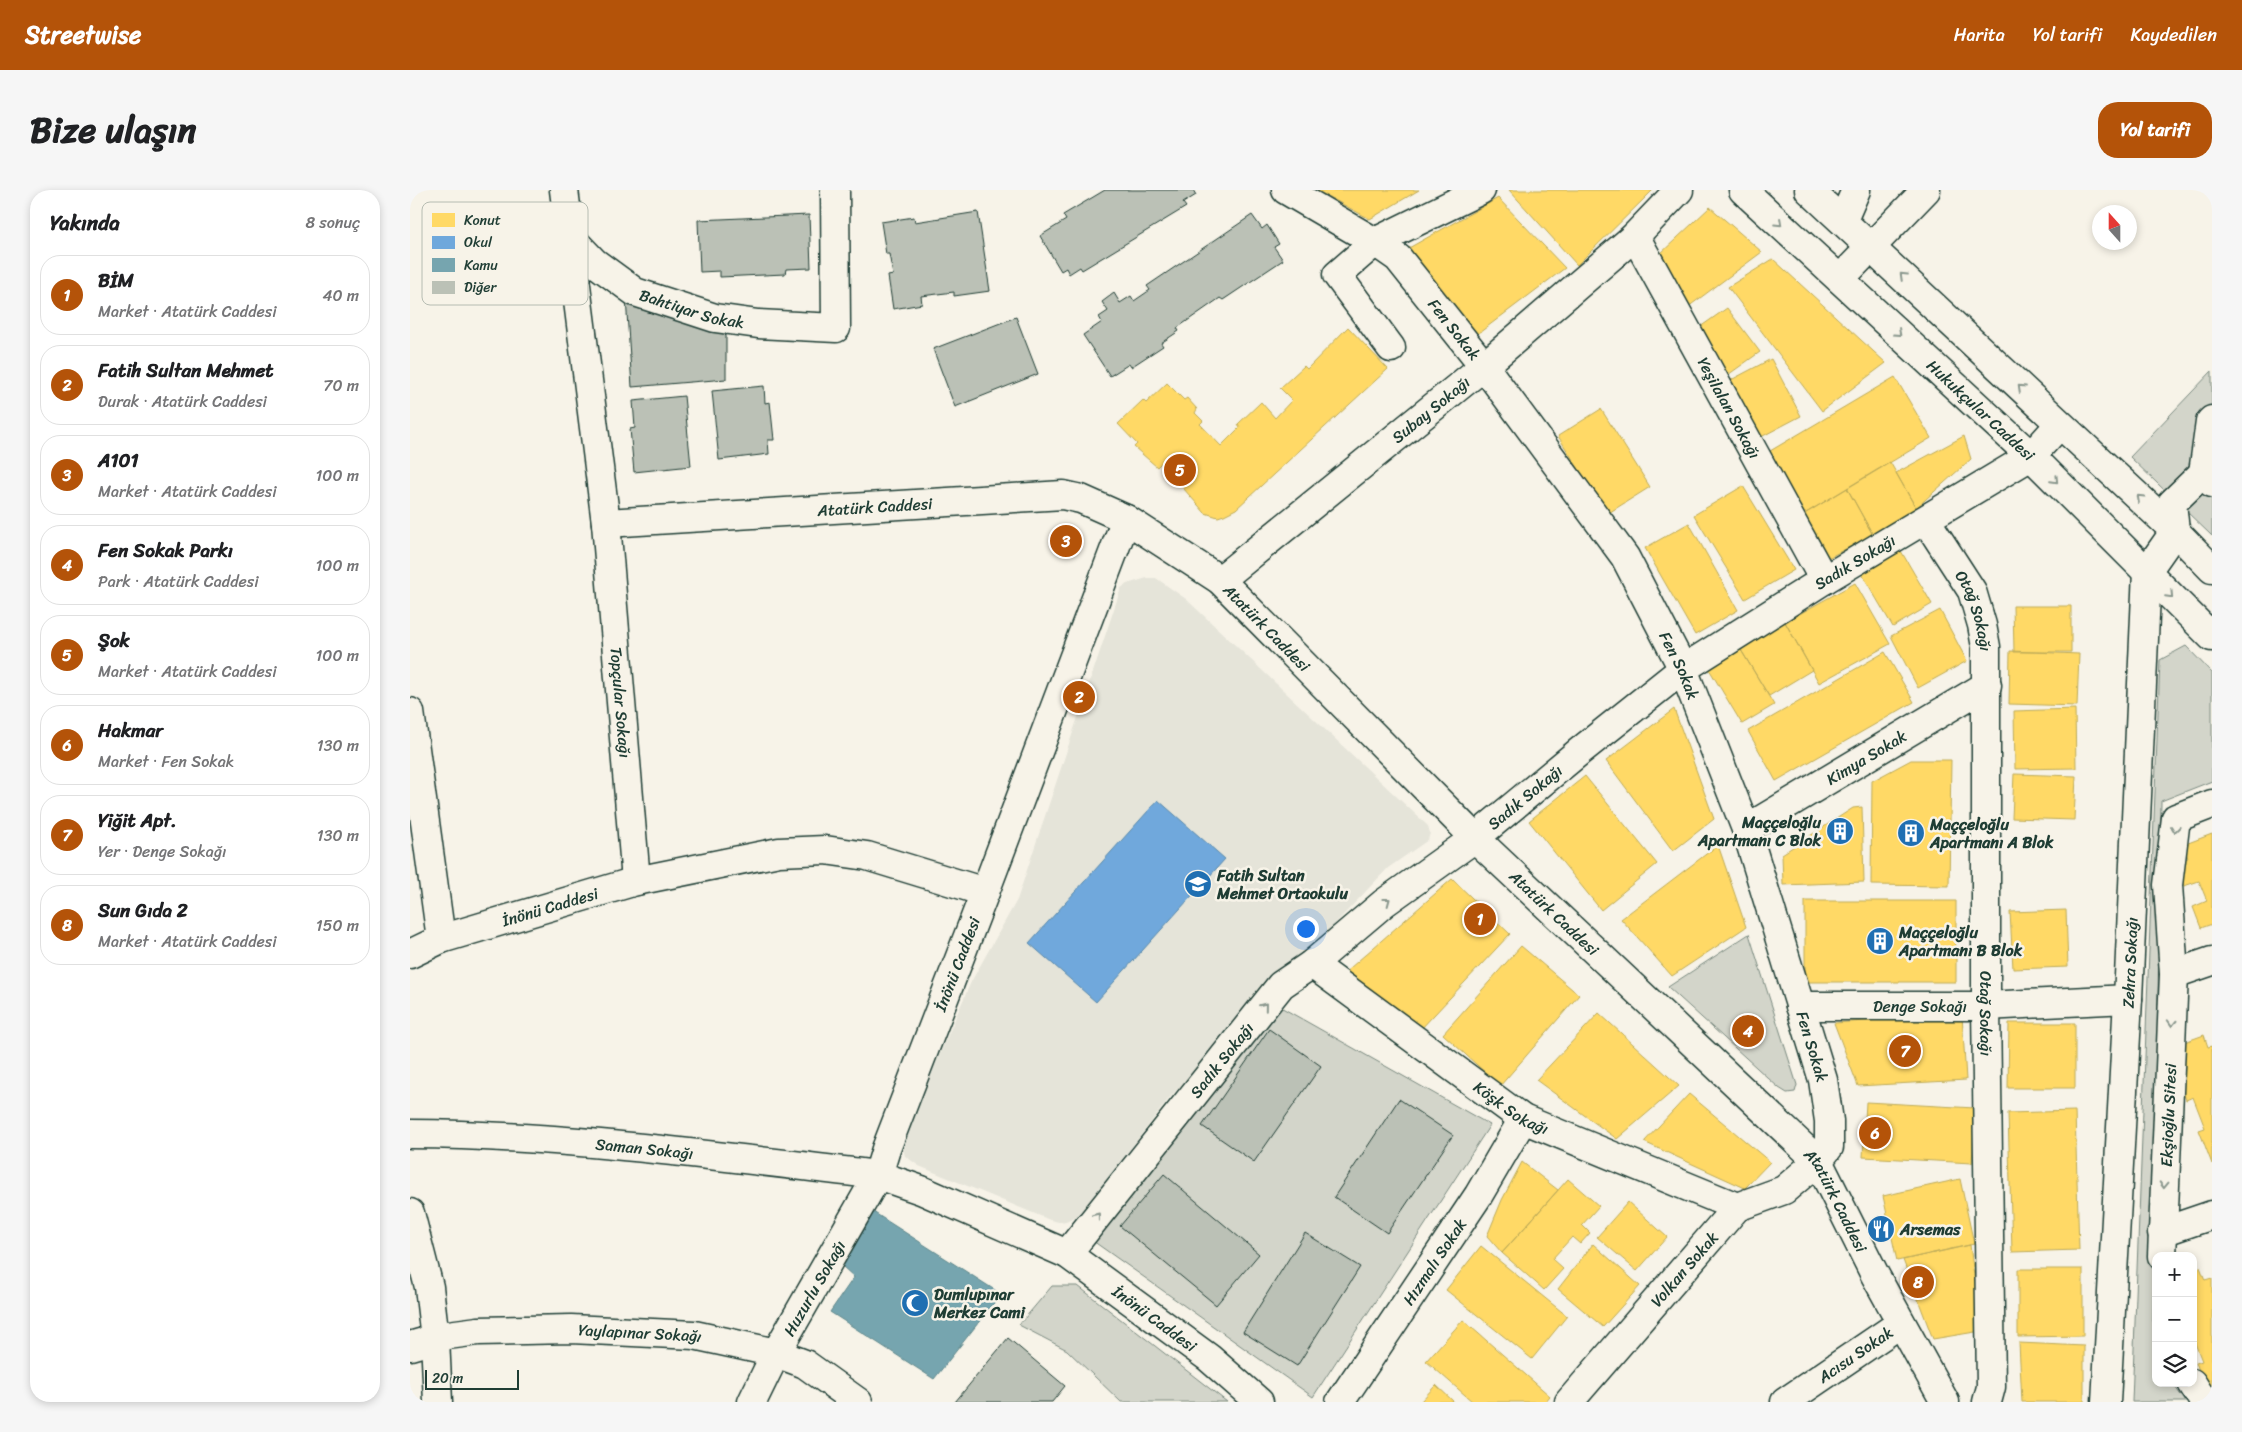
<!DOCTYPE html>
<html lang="tr">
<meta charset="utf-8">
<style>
body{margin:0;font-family:Sriracha,sans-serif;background:#f6f6f6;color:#202124}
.controls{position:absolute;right:15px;bottom:15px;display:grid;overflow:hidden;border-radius:10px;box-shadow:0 2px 8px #0003}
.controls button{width:45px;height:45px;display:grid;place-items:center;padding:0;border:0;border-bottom:1px solid #e0e0e0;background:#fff;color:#202124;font:25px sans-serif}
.compass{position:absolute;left:1682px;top:15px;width:45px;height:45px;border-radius:50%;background:#fff;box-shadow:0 2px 8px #0003;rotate:339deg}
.scale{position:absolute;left:15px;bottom:12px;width:94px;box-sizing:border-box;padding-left:5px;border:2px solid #1f3d34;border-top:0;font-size:14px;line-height:18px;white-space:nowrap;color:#1f3d34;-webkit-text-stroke:4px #f7f3e8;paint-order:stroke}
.you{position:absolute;left:895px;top:738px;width:18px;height:18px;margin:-12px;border:4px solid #fff;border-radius:50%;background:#1a73e8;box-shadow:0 0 0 8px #1a73e833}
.badge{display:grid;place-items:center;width:32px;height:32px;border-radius:50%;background:#b45309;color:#fff;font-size:16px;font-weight:700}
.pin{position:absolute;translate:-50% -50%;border:2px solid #fff;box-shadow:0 1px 5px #0006}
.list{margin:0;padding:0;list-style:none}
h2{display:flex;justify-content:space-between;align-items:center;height:65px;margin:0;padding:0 20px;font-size:21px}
h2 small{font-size:16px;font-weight:400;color:#757577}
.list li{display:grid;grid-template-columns:32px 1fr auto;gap:15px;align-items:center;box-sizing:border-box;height:80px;margin:0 10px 10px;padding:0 10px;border:1px solid #e0e0e0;border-radius:20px}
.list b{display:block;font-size:19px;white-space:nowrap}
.list p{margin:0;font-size:16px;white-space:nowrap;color:#757577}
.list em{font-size:16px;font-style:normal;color:#757577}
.icon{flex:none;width:28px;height:28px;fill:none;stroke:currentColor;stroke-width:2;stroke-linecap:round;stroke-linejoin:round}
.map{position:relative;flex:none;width:1802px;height:1212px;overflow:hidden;border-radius:20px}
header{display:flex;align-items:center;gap:30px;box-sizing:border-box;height:70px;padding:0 25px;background:#b45309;color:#fff}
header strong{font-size:24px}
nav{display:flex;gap:28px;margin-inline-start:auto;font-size:18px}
.intro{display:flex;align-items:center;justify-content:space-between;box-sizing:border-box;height:120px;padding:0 30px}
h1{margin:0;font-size:35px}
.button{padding:12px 22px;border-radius:20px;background:#b45309;color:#fff;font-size:18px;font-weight:700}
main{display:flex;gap:30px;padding:0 30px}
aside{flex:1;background:#fff;border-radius:20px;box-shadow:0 2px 8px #0003}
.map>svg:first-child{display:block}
</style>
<header>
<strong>Streetwise</strong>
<nav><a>Harita</a><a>Yol tarifi</a><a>Kaydedilen</a></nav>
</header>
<div class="intro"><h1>Bize ulaşın</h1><a class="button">Yol tarifi</a></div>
<main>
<aside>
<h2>Yakında<small>8 sonuç</small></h2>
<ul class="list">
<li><span class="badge">1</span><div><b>BİM</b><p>Market · Atatürk Caddesi</p></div><em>40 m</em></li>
<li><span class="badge">2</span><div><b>Fati̇h Sultan Mehmet</b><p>Durak · Atatürk Caddesi</p></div><em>70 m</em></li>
<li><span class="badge">3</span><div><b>A101</b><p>Market · Atatürk Caddesi</p></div><em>100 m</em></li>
<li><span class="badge">4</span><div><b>Fen Sokak Parkı</b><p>Park · Atatürk Caddesi</p></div><em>100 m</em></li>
<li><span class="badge">5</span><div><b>Şok</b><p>Market · Atatürk Caddesi</p></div><em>100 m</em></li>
<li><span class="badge">6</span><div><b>Hakmar</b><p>Market · Fen Sokak</p></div><em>130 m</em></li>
<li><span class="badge">7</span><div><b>Yiğit Apt.</b><p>Yer · Denge Sokağı</p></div><em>130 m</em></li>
<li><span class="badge">8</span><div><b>Sun Gıda 2</b><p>Market · Atatürk Caddesi</p></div><em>150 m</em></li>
</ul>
</aside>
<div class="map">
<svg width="1802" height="1212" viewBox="0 0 1802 1212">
<rect width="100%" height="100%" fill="#f7f3e8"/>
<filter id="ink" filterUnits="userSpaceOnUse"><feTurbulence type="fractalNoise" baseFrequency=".02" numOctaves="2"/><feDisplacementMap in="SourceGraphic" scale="10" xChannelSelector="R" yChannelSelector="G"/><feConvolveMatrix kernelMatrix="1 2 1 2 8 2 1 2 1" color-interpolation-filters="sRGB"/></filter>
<g filter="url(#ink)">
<!-- built -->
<path fill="#e5e4d9" d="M737,388h9l30,21 242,227 2,7 -2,7 -40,28 -217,228 -92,119 -13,6 -7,1 -9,-2 -131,-54 -14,-10 -2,-7 4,-20 64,-147 46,-82 104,-312 6,-4z"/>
<!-- green -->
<path fill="#d3d5ca" stroke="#79897f" d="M1802,181v165l-82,-79z
M1776,456l26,27v108l-51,20 -8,520 3,9v53h16l14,19h-54l28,-742z
M1339,744l48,151 -2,7 -8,1 -8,-5 -111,-101z
M867,815l213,120 -177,272 -220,-156z
M642,1096h26l149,116h-106l-54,-52 -48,-25z"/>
<!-- homes -->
<path fill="#ffd966" stroke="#bcaa57" d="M906,0h103l-49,29z
M1099,0h144l-76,75z
M1088,8l67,70 -90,68 -68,-87z
M1300,17l52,45 -78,58 -25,-55z
M1363,69l113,104 -64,48 -94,-124z
M1317,118l33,44 -35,25 -32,-45z
M938,137l40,42 -152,140 -12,6 -6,2 -13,-4 -44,-50 -4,4 -23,-20 3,-3 -19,-20 25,-24 3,3 21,-20 17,17 3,-2 10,11 -2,4 8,8 -3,3 21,22 19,-19 -2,-3 23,-22 14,16 17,-18 -12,-12 24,-22 3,3z
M1361,169l30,57 -40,21 -30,-57z
M1485,187l36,61 -130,78 -36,-62z
M1191,219l49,78 -43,27 -49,-78z
M1554,246l7,23 -55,49 -20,-35z
M1480,272l26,46 -43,27 -26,-47z
M1333,296l51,84 -49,29 -51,-84z
M1437,298l26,47 -47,24 -25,-43z
M1279,333l49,87 -43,25 -50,-87z
M1491,361l31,53 -39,23 -31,-53z
M1445,393l35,61 -71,39 -34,-61z
M1603,416h58v46h-57z
M1530,420l27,51 -49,27 -27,-52z
M1375,432l27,48 -43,26 -28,-46z
M1331,460l33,55 -32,19 -33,-55z
M1600,461l69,3 -2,52 -68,-2z
M1475,462l29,50 -138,79 -28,-50z
M1264,519l40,110 -41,32 -67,-90z
M1665,519l1,59 -61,1 -1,-58z
M1501,570h40l-2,126 -78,-1 1,-104z
M1604,584l62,2 -2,44 -62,-2z
M1175,586l72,88 -56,46 -72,-89z
M1452,617l2,75 -81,3 -1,-31 71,-46z
M1802,644v90l-11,4 -8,-21 14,-6 -8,-20 -15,5 -9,-23 13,-5 -5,-13z
M1308,655l28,82 -74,49 -51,-57z
M1042,689l58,55 -91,97 -77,-56z
M1395,711h151v81h-151z
M1656,720l2,57 -55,2 -3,-57z
M1111,756l58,49 -79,91 -57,-52z
M1189,823l80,73 -62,53 -81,-59z
M1552,825l4,65 -108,6 -24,-63z
M1599,833h66v65h-67z
M1794,845l4,12 4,-1v118l-13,-34 6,-2 -12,-31 -7,3 -13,-35 6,-21z
M1279,904l81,68 -25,26 -101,-46z
M1456,912l109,6 -3,55 -109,-6z
M1665,921l4,139 -67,2 -4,-139z
M1112,972l36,28 -56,63 -15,-17 15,-36z
M1158,989l31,27 -17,19 8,8 -10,11 -8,-7 -20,22 11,10 -19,21 -42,-37z
M1550,989l14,65 -77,17 -14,-65z
M1218,1012l39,35 -30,34 -40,-34z
M1183,1054l47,42 -37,41 -45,-38z
M1560,1055l11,86 -48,8 -30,-79z
M1071,1056l86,70 -35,43 -86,-69z
M1790,1077l5,13 7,-2v124l-16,-39 6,-2 -9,-23v-68z
M1608,1079h65v67l-65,1z
M1053,1130l87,76 -5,6h-72l-47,-41z
M1609,1153l65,3v56h-62z
M1026,1195l18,17h-34z"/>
<!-- schools -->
<path fill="#6fa8dc" stroke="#5788aa" d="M748,610l67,59 -129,143 -67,-59z"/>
<!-- public -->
<path fill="#76a5af" stroke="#5c868a" d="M460,1020l131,84 -67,85 -104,-67 24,-35 -12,-11z"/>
<!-- building -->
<path fill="#bbc1b6" stroke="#1f3d34" d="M695,0h88l3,5 -13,8 3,4 -104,63 -2,-3 -11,7 -3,-6 -5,3 -21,-35 26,-16 -3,-5z
M568,22l12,79 -36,5v-4l-33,4 1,8 -29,5 -5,-33 5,-1 -4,-21h-3l-5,-32 33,-5 1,5z
M399,25l2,53 -25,1 -1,5 -65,3v-6l-20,1 -2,-52z
M842,25l10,14 5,-4 12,19 -5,3 9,13 -60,40 -3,-2 -43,30 2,3 -18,12 2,3 -32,21 -2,-3 -19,12 -27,-41 19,-13 -3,-5 9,-6 -6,-9 12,-9 6,10 11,-7 3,5 16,-11 -3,-4z
M216,108l100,23v58l-94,8z
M606,127l22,57 -83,33 -22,-58z
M354,196l1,17 5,-1 4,38h-6l1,14 -50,6 -7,-69z
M274,206l7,70 -57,6 -4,-43 5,-1 -2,-27z
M859,839l52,37 -67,96 -52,-36z
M989,909l54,36 -66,98 -53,-36z
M754,984l95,80 -43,51 -96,-79z
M895,1043l55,34 -63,99 -54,-34z
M598,1148l57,48 -13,16h-97z"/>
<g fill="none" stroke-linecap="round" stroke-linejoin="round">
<!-- minor casing -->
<g stroke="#1f3d34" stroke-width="31">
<g id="minor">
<path id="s1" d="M154,0l42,333 457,-28 18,4 45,20 94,61 255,258 343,323 57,114 70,127"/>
<path id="s2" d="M876,0l89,52 23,16 86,108 141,191 58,112 63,160 77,251 6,41v26l-11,14 -34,29 -47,17 -168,195"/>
<path id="s3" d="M1333,0l288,266 181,181"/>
<path d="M1399,0l366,341 37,38"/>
<path d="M1433,30l13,-30"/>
<path id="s4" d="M1225,46l189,344"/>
<path id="s5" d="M160,47l24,25 41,30 80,26 43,6 78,4 -1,-138"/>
<path d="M1430,89l86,-89"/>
<path d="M981,158l-54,-73 38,-33 106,-52"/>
<path d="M1802,230l-2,2 -7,51 9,10"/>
<path id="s6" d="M1516,330l46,71 10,34 4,22v359l5,381 -4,15"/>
<path id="s7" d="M196,333l30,358"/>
<path id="s8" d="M810,390l264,-214 151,-130 44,-46"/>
<path d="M0,522l31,227"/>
<path id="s9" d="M1336,639l241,-144"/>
<path d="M575,702l141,-373"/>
<path id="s10" d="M0,764l31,-15 195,-58 143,-29 46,-2 42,6 118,36 -99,257 -8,26 43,15 146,64 142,104 50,44"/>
<path id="s11" d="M902,774l211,155 214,88"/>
<path d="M1764,784l38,-13"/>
<path id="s12" d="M1390,816h186l142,-7"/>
<path id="s13" d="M0,944c157,1 313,23 468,41l-102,178 -24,49"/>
<path d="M0,1023l19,74 6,52 3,63"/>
<path d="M1752,1042l50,-17"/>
<path id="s14" d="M657,1064l214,-269 31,-21 72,-61 91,-65 105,-87 103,-82 141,-89 207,-124 28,-31"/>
<path id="s15" d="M1752,1066l12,-282 -6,-89 8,-67 36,-14"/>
<path id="s16" d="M0,1156l38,-11 30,-4 93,-2 123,6 82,18 29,11 53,38"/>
<path d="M1782,1193l12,19"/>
<path id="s17" d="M930,1212l138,-206 45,-77"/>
<path id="s18" d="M1375,1212l116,-79"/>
<path id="s19" d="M1696,1212l22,-403 19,-428 28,-40 -3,-28 31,-30"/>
</g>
</g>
<!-- minor -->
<use href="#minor" stroke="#f7f3e8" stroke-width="28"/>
</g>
<!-- one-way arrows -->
<defs><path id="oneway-chevron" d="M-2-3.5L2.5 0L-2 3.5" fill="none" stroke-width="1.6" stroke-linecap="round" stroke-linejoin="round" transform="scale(1.25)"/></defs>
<g stroke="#8b988e">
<use href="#oneway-chevron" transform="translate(1369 33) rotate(43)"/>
<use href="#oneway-chevron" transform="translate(1493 86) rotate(-136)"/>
<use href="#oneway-chevron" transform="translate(1488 143) rotate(42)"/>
<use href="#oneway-chevron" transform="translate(1611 198) rotate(-136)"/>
<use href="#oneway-chevron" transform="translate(1645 290) rotate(46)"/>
<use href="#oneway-chevron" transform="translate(1730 308) rotate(-137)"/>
<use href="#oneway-chevron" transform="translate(1760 405) rotate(46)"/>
<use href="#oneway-chevron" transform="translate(1765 639) rotate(97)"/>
<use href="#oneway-chevron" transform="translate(977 711) rotate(-37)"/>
<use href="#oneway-chevron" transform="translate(854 816) rotate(-51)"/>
<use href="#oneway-chevron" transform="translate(1762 833) rotate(93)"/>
<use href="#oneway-chevron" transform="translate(1754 995) rotate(92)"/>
<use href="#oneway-chevron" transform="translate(687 1026) rotate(-52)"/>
</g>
</g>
<!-- icons -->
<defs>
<g id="building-disc" transform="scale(1.4375)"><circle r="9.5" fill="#1f6fb2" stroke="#f7f3e8"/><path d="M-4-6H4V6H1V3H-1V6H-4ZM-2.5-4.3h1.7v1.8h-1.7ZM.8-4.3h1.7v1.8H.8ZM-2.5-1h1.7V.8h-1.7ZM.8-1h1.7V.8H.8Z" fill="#fff"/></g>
<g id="school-disc" transform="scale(1.4375)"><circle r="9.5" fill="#1f6fb2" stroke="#f7f3e8"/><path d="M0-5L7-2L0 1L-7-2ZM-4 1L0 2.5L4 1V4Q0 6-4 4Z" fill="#fff"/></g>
<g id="restaurant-disc" transform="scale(1.4375)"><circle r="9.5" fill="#1f6fb2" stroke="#f7f3e8"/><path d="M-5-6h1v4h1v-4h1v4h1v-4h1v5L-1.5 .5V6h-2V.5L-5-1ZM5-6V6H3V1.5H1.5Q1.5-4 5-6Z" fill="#fff"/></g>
<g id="mosque-disc" transform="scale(1.4375)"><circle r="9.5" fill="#1f6fb2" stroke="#f7f3e8"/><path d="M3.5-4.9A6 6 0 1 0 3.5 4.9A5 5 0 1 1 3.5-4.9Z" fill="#fff"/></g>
</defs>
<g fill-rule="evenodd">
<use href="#building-disc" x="1430" y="641"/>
<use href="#building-disc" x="1501" y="643"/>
<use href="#school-disc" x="788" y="694"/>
<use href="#building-disc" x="1470" y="751"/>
<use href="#restaurant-disc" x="1471" y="1039"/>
<use href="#mosque-disc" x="505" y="1113"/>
</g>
<g text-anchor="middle" stroke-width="5" stroke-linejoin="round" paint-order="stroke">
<!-- street labels -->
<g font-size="16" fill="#1f3d34" stroke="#f7f3e8">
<text dy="6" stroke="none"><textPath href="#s5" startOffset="145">Bahtiyar Sokak</textPath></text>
<text dy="6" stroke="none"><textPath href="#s2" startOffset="222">Fen Sokak</textPath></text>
<text dy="6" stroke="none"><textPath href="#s4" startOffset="196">Yeşilalan Sokağı</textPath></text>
<text dy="6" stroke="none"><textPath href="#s8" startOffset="271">Subay Sokağı</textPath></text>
<text dy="6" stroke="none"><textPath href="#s3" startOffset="324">Hukukçular Caddesi</textPath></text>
<text dy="6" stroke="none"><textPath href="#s1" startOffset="605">Atatürk Caddesi</textPath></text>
<text dy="6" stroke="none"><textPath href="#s14" startOffset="1058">Sadık Sokağı</textPath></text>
<text dy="6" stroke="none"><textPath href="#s6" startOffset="104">Otağ Sokağı</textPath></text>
<text dy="6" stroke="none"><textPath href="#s1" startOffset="1040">Atatürk Caddesi</textPath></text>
<text dy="6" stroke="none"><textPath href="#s2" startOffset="628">Fen Sokak</textPath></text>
<text dy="6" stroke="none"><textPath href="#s7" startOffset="180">Topçular Sokağı</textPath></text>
<text dy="6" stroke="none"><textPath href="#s9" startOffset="140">Kimya Sokak</textPath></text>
<text dy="6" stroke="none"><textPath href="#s14" startOffset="652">Sadık Sokağı</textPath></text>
<text dy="6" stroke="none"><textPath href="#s10" startOffset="148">İnönü Caddesi</textPath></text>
<text dy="6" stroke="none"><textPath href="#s1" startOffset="1445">Atatürk Caddesi</textPath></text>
<text dy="6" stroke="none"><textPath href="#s19" startOffset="440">Zehra Sokağı</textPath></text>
<text transform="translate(547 774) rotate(-69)" y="6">İnönü Caddesi</text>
<text dy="6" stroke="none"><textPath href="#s12" startOffset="120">Denge Sokağı</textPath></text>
<text dy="6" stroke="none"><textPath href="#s6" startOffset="509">Otağ Sokağı</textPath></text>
<text dy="6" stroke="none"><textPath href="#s2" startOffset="1032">Fen Sokak</textPath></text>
<text dy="6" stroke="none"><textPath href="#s14" startOffset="248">Sadık Sokağı</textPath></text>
<text dy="6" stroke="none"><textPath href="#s11" startOffset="246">Köşk Sokağı</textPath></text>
<text dy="6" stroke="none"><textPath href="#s15" startOffset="141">Ekşioğlu Sitesi</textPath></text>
<text dy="6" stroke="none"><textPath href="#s13" startOffset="235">Saman Sokağı</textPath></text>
<text dy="6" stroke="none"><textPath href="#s1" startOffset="1850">Atatürk Caddesi</textPath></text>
<text dy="6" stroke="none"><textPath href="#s17" startOffset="169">Hızmalı Sokak</textPath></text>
<text transform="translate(1274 1079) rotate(-49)" y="6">Volkan Sokak</text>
<text transform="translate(404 1098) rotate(-60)" y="6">Huzurlu Sokağı</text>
<text dy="6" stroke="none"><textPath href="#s10" startOffset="1212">İnönü Caddesi</textPath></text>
<text dy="6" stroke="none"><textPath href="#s16" startOffset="232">Yaylapınar Sokağı</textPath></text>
<text dy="6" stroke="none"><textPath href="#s18" startOffset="85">Acısu Sokak</textPath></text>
</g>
<!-- poi labels -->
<g font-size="16" font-weight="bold" fill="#1f3d34" stroke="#f7f3e8" text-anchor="start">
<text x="1411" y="638" text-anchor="end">Maççeloğlu<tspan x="1411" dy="18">Apartmanı C Blok</tspan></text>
<text x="1520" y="640">Maççeloğlu<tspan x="1520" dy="18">Apartmanı A Blok</tspan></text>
<text x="807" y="691">Fatih Sultan<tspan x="807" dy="18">Mehmet Ortaokulu</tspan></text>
<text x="1489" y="748">Maççeloğlu<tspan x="1489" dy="18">Apartmanı B Blok</tspan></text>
<text x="1490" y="1045">Arsemas</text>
<text x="524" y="1110">Dumlupınar<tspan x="524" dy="18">Merkez Cami</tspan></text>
</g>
</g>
<!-- legend -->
<rect x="12" y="12" width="166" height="103" rx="8" fill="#f7f3e8" stroke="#b6bcb2" stroke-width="1"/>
<rect x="22" y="23" width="23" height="14" fill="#ffd966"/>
<rect x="22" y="46" width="23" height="13" fill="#6fa8dc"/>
<rect x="22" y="68" width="23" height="14" fill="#76a5af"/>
<rect x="22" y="91" width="23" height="13" fill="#bbc1b6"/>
<g font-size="14" fill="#1f3d34">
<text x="54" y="35">Konut</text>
<text x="54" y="57">Okul</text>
<text x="54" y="80">Kamu</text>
<text x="54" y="102">Diğer</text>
</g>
</svg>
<div class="controls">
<button>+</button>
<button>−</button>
<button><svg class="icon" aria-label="layers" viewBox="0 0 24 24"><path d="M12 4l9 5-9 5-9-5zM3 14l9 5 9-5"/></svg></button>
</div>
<svg class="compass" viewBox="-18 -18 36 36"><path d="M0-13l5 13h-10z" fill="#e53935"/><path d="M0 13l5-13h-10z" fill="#757577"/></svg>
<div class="scale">20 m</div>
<div class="you"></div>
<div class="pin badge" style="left:1070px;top:729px">1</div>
<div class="pin badge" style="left:669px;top:507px">2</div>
<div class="pin badge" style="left:656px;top:351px">3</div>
<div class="pin badge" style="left:1338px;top:841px">4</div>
<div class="pin badge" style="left:770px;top:280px">5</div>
<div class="pin badge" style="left:1465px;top:943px">6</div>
<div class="pin badge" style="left:1495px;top:861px">7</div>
<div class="pin badge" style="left:1508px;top:1092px">8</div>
</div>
</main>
